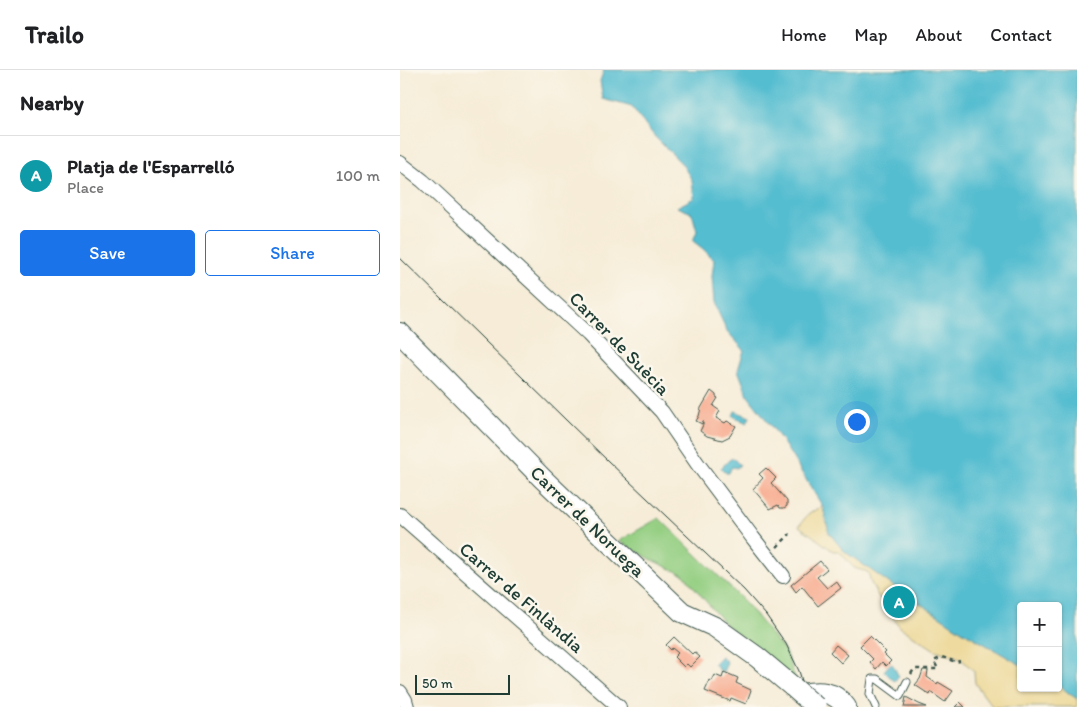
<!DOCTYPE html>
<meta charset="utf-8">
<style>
body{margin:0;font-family:Itim,sans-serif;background:#f2f2f2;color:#202124}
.controls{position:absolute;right:15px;bottom:15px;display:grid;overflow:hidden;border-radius:5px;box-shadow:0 1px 4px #0004}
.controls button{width:45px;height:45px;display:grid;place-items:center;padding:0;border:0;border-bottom:1px solid #e0e0e0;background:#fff;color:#202124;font:25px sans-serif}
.scale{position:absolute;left:15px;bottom:12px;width:95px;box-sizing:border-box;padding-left:5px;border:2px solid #1f3d34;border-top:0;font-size:14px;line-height:18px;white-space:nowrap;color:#1f3d34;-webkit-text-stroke:4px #fbf7ec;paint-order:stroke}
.you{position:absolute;left:456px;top:351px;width:18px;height:18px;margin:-12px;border:4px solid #fff;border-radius:50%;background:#1a73e8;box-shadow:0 0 0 8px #1a73e833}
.badge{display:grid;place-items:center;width:32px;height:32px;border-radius:50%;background:#1a73e8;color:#fff;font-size:16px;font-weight:700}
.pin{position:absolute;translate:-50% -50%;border:2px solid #fff;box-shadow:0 1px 5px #0006}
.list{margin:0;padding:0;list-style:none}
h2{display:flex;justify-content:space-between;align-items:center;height:65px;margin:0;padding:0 20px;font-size:21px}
h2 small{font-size:16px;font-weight:400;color:#757577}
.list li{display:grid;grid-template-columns:32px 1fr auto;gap:15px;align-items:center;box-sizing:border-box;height:80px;padding:0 20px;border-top:1px solid #e0e0e0}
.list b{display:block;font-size:19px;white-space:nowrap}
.list p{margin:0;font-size:16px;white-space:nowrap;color:#757577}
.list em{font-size:16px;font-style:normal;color:#757577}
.actions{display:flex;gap:10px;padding:15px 20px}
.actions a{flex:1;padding:11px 0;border:1px solid #1a73e8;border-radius:5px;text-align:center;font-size:18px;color:#1a73e8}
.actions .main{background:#1a73e8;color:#fff}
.map{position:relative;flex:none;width:677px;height:637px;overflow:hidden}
header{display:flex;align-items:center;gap:30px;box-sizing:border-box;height:70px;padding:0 25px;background:#fff;border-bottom:1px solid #e0e0e0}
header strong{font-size:24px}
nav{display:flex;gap:28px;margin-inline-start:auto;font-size:18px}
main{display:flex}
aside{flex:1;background:#fff}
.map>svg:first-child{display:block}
</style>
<header>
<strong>Trailo</strong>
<nav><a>Home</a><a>Map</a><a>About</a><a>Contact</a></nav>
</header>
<main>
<aside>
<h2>Nearby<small></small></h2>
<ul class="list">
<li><span class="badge" style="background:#0f9aa8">A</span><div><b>Platja de l'Esparrelló</b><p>Place</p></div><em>100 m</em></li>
</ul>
<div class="actions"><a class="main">Save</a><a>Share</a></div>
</aside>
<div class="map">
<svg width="677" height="637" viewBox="0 0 677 637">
<rect width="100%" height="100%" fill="#fbf7ec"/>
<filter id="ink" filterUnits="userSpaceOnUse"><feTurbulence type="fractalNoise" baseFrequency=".02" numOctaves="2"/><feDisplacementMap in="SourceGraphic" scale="10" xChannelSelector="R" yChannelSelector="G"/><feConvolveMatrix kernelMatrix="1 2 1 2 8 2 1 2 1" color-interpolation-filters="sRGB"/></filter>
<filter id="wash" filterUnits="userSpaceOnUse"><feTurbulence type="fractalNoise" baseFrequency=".0096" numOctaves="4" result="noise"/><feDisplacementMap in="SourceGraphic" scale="20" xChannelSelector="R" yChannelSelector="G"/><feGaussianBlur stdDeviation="1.12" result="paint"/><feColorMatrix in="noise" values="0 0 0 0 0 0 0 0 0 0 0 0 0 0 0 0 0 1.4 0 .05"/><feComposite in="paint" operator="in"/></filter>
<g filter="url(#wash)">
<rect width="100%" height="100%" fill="#f6ecd7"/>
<!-- green -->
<path fill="#95cf83" stroke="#5a865c" d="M259,448l82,80 44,53 12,31 -73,-59 -40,-48 -30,-14 -35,-20z"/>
<!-- sand -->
<path fill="#eeda9e" stroke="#868c69" d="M423,437l6,26 15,18 45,32 73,48 59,34v23h37v-3l19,14v8h-84l-8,-10 -10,-14 -1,-12 -14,-13 -25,-8 -35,-23 -15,-20 -7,-11 -7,-13 -3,-11 -14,-4 -15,-17h-6l-34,-25 10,-13z"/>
<!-- water -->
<path fill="#54bdd0" stroke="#3a7d82" d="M204,0h473v629l-19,-14v-79h-37v59l-59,-34 -73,-48 -45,-32 -15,-18 -6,-26 -42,-68 -33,-43 -10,-26 6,-20 -17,-19 -13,-28 -2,-27 2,-16 -12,-12 -9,-7 4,-10 -5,-18 -15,-6 17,-9 -2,-18 -10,-16 -27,-27 -23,-30 -29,-8 -3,-18z
M335,341l15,6 -3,6 -14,-7z
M332,387l8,8 -4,3 -3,-1 -2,1 -2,5h-3l-5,-5z
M321,586l6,6 -4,10 -6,-3 1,-3 -5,-2z
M490,594l3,1 6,12 -5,4 -10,-10z"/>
<g id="blocks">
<!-- building -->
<path fill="#f7a78a" d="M311,321l5,4v2l2,1 -5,8 7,5 -4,7 9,5 2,-2 9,5 -6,10 -8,4 -15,-4 -7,-5 3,-6v-4l-1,3 -6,-3 3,-5 2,-8z
M366,398l10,10 -5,5 16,18v5l-3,2h-4l-2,-3 -8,4 -17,-20 10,-11 -4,-4z
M420,491l7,8 -10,8 10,11 9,-7 5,7 -23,18 -16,-20 -6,6 -5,-7z
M470,566l16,16 -2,2 7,7 -5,5 -4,-4 -6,7 -6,-7 3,-3 -13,-13z
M274,567l18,17 2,-2 6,5 -10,10 -3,-3 -3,3 -10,-10 4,-4 -6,-5 -1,2 -5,-5z
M436,575l12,10 -7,8 -11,-11z
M523,600h5l-1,7 10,7 1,-2 15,9 -8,11 -14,-10 -1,3 -15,-10 5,-6z
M324,602l14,6 -2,5 15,7 -5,14 -15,-6 -1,3 -25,-10 5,-11 2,1 3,-6 7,3z
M506,627l13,7 8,3h-23z
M560,632l5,5h-10z"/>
</g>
</g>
<g filter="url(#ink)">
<use href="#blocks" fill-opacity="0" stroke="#3f574c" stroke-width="1"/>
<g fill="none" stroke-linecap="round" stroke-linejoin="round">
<!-- lane casing -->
<g stroke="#3f574c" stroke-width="9">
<path id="lane" d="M476,637l-6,-13 2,-15h5l23,17 7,-14"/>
</g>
<!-- street casing -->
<g stroke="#3f574c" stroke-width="16">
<path id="street" d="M0,93l23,18 165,153 74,78 35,51 56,75 30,38
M0,445l219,192
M0,622l5,8 2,7"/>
</g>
<!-- secondary casing -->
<g stroke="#3f574c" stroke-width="22">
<path id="secondary" d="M0,263l142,145 140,134 33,15 42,30 36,30
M401,624c18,-3 33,-4 45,13"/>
</g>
<!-- path -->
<path stroke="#3f574c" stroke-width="2.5" stroke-dasharray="4 4" stroke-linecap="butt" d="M377,477l13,-13
M511,604l3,-5h24l-4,-8 8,-4 14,5 4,-1"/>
<!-- lane -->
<use href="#lane" stroke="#fff" stroke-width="7"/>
<!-- street -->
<use href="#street" stroke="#fff" stroke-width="14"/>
<!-- secondary -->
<use href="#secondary" stroke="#fff" stroke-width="20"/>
<!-- tram -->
<path stroke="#1f3d34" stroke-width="1" d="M0,188l208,203 136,129 22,25 20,29 13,27 11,36"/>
<!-- secondary-bridge casing -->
<g stroke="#3f574c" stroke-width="22" stroke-linecap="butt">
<path id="secondary-bridge" d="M393,617l23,20"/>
</g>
<!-- secondary-bridge -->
<use href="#secondary-bridge" stroke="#fff" stroke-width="20"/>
</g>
</g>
<g text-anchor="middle" stroke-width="5" stroke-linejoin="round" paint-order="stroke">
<!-- street labels -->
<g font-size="19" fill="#1f3d34" stroke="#fbf7ec">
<text transform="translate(220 273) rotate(46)" y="7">Carrer de Suècia</text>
<text transform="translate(188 451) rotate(44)" y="7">Carrer de Noruega</text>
<text transform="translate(122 527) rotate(41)" y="7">Carrer de Finlàndia</text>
</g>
</g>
</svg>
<div class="controls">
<button>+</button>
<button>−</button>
</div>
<div class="scale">50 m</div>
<div class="you"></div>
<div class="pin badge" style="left:499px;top:532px;background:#0f9aa8">A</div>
</div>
</main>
